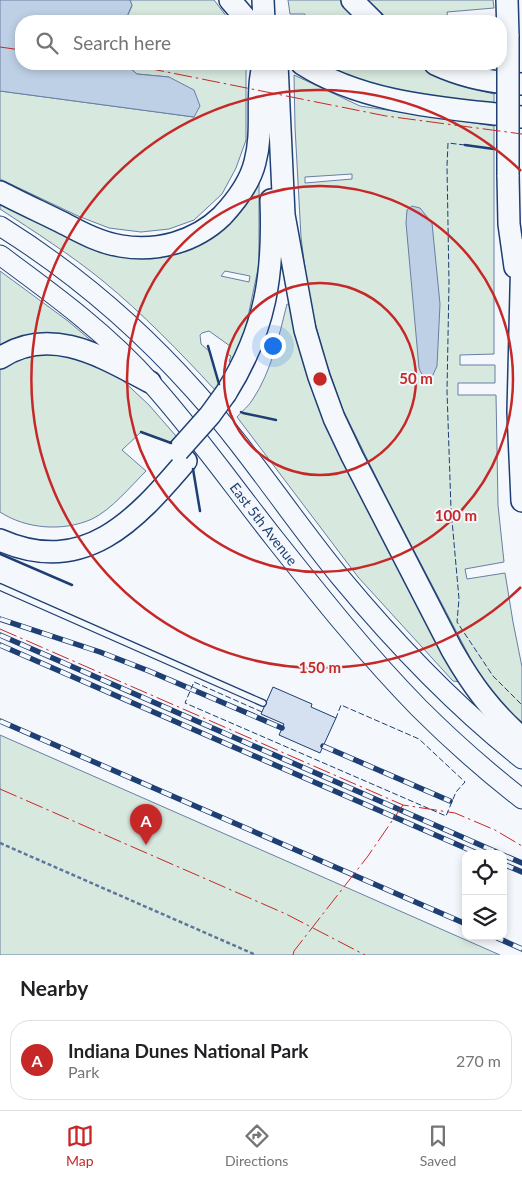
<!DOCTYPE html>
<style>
body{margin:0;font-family:Lato,sans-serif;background:#f2f2f2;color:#202124}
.controls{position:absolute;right:15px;bottom:15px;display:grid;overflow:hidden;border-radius:10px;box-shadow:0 2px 8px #0003}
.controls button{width:45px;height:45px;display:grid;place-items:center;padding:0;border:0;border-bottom:1px solid #e0e0e0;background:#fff;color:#202124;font:25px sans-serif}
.you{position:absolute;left:272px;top:345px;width:18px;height:18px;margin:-12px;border:4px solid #fff;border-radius:50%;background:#1a73e8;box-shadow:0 0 0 8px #1a73e833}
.badge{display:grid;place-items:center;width:32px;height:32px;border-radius:50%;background:#c62828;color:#fff;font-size:16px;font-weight:700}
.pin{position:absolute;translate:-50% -41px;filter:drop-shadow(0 1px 2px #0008)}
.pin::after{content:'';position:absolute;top:26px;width:18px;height:15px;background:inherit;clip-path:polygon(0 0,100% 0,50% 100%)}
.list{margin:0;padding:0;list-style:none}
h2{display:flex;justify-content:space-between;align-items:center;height:65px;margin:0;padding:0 20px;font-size:21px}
h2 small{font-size:16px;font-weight:400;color:#757577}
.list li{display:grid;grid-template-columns:32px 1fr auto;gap:15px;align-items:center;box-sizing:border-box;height:80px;margin:0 10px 10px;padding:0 10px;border:1px solid #e0e0e0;border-radius:20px}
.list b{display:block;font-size:19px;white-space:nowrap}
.list p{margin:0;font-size:16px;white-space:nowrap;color:#757577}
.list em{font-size:16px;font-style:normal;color:#757577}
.icon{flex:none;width:28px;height:28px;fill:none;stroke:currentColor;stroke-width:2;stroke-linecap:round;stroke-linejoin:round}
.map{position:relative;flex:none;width:522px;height:955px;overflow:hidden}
.search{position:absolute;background:#fff;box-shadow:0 2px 8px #0003;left:15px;right:15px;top:15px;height:55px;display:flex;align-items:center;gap:12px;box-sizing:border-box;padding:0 18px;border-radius:20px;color:#757577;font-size:19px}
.sheet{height:155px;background:#fff}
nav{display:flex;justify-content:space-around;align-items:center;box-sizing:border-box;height:70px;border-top:1px solid #e0e0e0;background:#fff;font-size:14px;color:#757577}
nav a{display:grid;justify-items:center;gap:2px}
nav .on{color:#c62828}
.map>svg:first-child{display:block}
</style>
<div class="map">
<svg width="522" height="955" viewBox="0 0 522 955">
<rect width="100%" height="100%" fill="#f4f7fb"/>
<!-- green -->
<path fill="#d7e8df" stroke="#687fa3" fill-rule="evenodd" d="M130,0h84l16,21h-105l7,-15z
M288,0h55l21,21h-59v-7h-15z
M368,0h125l1,8 -47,4 1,8 30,-1 3,2h-91z
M125,64h121v76l-10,28 -14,26 -28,26 -25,9 -28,3 -32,-4 -31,-12 -78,-37v-88l194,26 -25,-40 -32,-3z
M317,64h103l21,12 30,12 23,6v11l-113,-16z
M294,75l66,31 134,20v228l-34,1v10h35v18h-37v12h38l2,110 6,57 -39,7 2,10 38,-6 8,49 9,45v57l-26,-25 -19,-28 -91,-174 -43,-87 -17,-48 -17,-61 -8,-64 -6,-110zM352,174v5l-47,4v-6z
M259,179v85l-14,67 -14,32 -2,-2 2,-5 -4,-2 3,-8 -21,-15 -7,2 -2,2 1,9 9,8 9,32 -4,6c-35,-38 -72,-76 -112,-109 -32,-26 -68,-49 -103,-72v-10l80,39 89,12zM225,271l25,5 -1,6 -28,-6z
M0,271l68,50 26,22c-32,-10 -63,-15 -94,2z
M287,304l5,1 168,377 -7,-1 -95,-104 -121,-160c5,-6 12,-11 16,-18 18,-27 26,-63 34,-95z
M51,352l23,1 43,22 32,30 27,31 -6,6 -29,-10 -19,18 24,21c-15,15 -35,39 -54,48 -29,13 -66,10 -92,-7v-143c14,-11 33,-14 51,-17z
M0,735l500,220h-500z"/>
<!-- water -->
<path fill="#bed0e5" stroke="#687fa3" d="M0,0h130l2,5 -7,16h-104v43h104l12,10 32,3 25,13 6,16 -6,11 -194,-26z
M412,206l8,2 12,15 8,81 -3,62 -5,11c-8,1 -10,-1 -13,-9l-13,-145 1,-13z"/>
<!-- building -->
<path fill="#d5e0f0" stroke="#1d3f73" d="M273,687l39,17 -1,3 25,11 -16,35 -41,-18 5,-11 -23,-10z"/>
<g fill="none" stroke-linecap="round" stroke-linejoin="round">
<!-- lane casing -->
<g stroke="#1d3f73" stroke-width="8">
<path id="lane" d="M0,587l263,116"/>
</g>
<!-- primary casing -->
<g stroke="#1d3f73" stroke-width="21">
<g id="primary">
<path d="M0,226c72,45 138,101 195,165 53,59 96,126 146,187 54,65 114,128 181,181"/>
<path id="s1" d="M0,255c53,39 107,78 151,128 44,49 82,103 123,155 46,58 93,117 145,170 33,33 67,63 103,91"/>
</g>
</g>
<!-- highway casing -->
<g stroke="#1d3f73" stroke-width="24">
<path id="highway" d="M230,0l18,21
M263,0l1,21
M352,0l21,21
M507,0l1,36
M277,64l7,151 21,115 14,47 15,41 18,38 100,194c20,35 39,61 70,88
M302,64c64,41 146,44 220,53
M435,64c28,13 57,19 87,20
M508,175l1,49 6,43
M0,192c21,11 43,21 65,32 17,9 36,19 56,22 36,6 74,-4 101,-30 15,-16 28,-33 33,-54 7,-26 3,-50 5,-76 0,-7 2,-15 3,-22
M522,250l-4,162 4,89
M0,358c51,-34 104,0 150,24
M226,393c40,-64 48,-119 45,-193
M0,540c84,37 135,-19 186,-79"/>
</g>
<!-- path -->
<path stroke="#5e769c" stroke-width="2.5" stroke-dasharray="4 2.5" stroke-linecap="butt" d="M0,843l256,112"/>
<!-- lane -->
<use href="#lane" stroke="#f4f7fb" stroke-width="5.5"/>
<!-- primary -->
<use href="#primary" stroke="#f4f7fb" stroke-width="19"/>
<!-- highway -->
<use href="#highway" stroke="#f4f7fb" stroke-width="21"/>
<!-- rail casing -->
<g stroke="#1d3f73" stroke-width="5.5">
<path id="rail" d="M0,619l100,33 49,19 133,57
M0,635l501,219
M0,645l479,209
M0,721l466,203
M323,746l127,55
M503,855l19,8
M503,864l19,8
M493,936l29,13"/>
</g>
<!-- rail -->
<use href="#rail" stroke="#f4f7fb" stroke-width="4" stroke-dasharray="11" stroke-linecap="butt"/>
<!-- highway-bridge casing -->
<g stroke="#1d3f73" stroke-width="24" stroke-linecap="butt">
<path id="highway-bridge" d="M508,36v139
M178,451l32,-36 16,-22"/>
</g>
<!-- highway-bridge -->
<use href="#highway-bridge" stroke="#f4f7fb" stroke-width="21"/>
<!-- fence -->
<path stroke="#1d3f73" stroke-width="1" stroke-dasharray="6 2.5" stroke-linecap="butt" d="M465,145l-17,-2 -1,23 2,117 -2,108 4,118 8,90 -2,23 36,54 29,29
M262,712l-68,-30 -9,21 261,113 10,-24 9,-10 -46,-43 -78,-34 -5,13"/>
<!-- wall -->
<path stroke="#1d3f73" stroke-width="2.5" d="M465,145l29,4
M208,346l11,38
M241,412l2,1 33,7
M141,432l30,11
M193,469l7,42
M0,554l72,31"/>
<!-- power -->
<path stroke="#c62828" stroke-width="1" stroke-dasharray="18 4 2.5 4" stroke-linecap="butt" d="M0,47l21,3
M118,64l29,4 239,48 136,18
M0,629l403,176 52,8 40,17 27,16
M0,789l286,125 79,41
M293,955l1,-4 74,-95 35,-51"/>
</g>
<!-- distance rings -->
<g fill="none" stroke="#c62828" stroke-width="2.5">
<circle cx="320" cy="379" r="96"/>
<circle cx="320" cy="379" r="193"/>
<path d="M521 587A289 289 0 1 1 521 171"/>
</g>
<g text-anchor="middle" stroke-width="4" stroke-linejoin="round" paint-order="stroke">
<!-- street labels -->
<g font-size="14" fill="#1d3f73" stroke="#f4f7fb">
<text dy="5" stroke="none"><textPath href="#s1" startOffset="379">East 5th Avenue</textPath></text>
</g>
</g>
<circle cx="320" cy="379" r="8" fill="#c62828" stroke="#f4f7fb" stroke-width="2.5"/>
<g font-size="15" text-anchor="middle" font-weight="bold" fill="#c62828" stroke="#f4f7fb" stroke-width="4" stroke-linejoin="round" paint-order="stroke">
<text x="416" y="384">50 m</text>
<text x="456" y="521">100 m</text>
<text x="320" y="673">150 m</text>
</g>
</svg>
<div class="controls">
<button><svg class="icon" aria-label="locate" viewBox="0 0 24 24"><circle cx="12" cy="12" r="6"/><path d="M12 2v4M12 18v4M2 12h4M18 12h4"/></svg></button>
<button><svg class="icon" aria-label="layers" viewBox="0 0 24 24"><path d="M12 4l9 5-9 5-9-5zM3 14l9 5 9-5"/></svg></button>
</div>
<div class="you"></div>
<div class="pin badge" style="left:146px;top:845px">A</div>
<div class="search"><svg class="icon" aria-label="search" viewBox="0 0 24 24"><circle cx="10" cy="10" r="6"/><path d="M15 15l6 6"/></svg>Search here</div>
</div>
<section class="sheet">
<h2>Nearby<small></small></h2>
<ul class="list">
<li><span class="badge">A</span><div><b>Indiana Dunes National Park</b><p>Park</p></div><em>270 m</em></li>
</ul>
</section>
<nav>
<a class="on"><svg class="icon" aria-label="map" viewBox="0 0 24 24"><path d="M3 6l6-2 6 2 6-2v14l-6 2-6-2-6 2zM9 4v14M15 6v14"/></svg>Map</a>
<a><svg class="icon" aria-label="directions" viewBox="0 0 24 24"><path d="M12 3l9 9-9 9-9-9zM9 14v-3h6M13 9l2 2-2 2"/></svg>Directions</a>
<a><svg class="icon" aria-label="saved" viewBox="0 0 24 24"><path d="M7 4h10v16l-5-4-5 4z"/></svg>Saved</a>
</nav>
